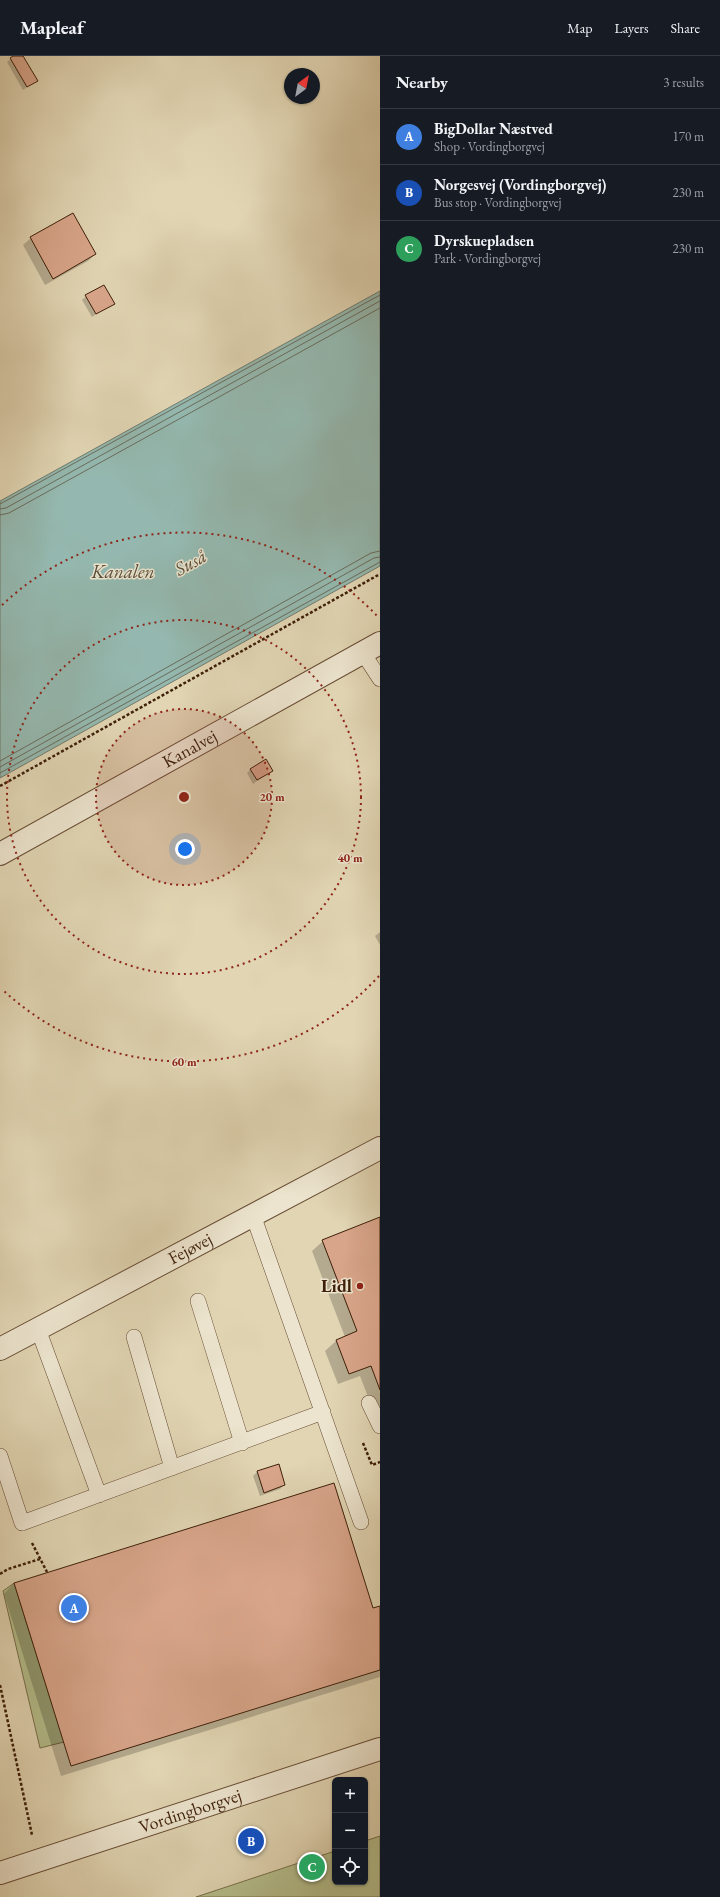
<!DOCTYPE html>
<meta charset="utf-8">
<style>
body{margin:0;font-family:"EB Garamond",serif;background:#20242c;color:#f1f3f6}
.controls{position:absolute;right:12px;bottom:12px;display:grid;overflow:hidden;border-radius:6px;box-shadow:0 1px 3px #0004}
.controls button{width:36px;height:36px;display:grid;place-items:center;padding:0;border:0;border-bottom:1px solid #363941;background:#171b24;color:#f1f3f6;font:20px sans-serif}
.compass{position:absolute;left:284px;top:12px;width:36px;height:36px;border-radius:50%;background:#171b24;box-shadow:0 1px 3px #0004;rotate:32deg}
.you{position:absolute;left:185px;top:793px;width:14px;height:14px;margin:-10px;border:3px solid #fff;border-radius:50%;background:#1a73e8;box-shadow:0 0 0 6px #1a73e833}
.badge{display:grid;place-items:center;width:26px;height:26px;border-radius:50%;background:#0b8043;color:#fff;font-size:13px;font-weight:700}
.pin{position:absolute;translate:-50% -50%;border:2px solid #fff;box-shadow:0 1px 4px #0006}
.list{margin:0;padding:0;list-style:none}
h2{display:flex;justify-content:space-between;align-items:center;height:52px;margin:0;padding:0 16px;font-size:17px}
h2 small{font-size:13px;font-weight:400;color:#9ea1a6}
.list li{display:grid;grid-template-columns:26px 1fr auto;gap:12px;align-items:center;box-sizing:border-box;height:56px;padding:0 16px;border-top:1px solid #363941}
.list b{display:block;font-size:15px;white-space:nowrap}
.list p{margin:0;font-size:13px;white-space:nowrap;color:#9ea1a6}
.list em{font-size:13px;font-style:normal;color:#9ea1a6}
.icon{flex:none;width:22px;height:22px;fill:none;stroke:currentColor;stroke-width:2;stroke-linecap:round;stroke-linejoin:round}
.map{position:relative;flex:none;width:380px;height:1841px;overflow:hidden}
header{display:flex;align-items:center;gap:24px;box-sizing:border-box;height:56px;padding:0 20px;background:#171b24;border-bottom:1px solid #363941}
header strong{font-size:19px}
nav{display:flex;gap:22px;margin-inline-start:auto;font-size:14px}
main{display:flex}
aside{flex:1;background:#171b24}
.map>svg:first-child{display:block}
</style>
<header>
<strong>Mapleaf</strong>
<nav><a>Map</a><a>Layers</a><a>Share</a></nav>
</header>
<main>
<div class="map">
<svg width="380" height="1841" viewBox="0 0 380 1841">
<rect width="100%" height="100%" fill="#e1d5b3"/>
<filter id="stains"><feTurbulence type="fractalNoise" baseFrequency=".005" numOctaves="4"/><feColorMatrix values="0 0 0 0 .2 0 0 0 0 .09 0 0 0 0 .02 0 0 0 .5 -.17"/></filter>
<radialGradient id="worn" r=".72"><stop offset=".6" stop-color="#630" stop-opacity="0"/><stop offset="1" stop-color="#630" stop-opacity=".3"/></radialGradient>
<!-- green -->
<path fill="#b4bd8b" stroke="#796e4a" d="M14,1527l50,159 -24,6 -37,-157z
M380,1780v61h-184l139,-46v31h30v-41z"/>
<!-- water -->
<path fill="#94b8af" stroke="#727b6d" d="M380,235v275l-380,212v-277z"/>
<!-- shadow -->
<path fill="#0003" d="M15,0h7l14,25 -13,9 -16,-28z
M31,182l64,16 -7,7 -43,24 -22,-40z
M86,240l28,7 -22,14 -10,-17z
M251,713l21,2 -19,13 -6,-11z
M380,876v13l-5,-9z
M380,1162v210l-20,-52 -22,8 -13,-33 11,-10 9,-4 -33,-86 11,-10z
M257,1416l27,13 -4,4 -20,7 -7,-20z
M14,1527l359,26 7,-2v70l-319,99 -57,-182z"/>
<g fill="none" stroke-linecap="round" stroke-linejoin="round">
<!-- shore -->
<path stroke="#696c5c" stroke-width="1" d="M0,448l380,-209
M0,453l6,-1 374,-207
M0,459l9,-2 371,-205
M0,705l371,-208 9,-2
M0,711l374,-209 6,-1
M0,717l380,-211"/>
</g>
<!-- building -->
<path fill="#d8a58a" stroke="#3e1f09" d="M13,0h10l15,25 -11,6 -17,-29z
M73,157l23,41 -43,25 -23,-42z
M104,229l11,19 -19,10 -11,-19z
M266,703l7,12 -16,9 -7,-11z
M380,1161v173l-9,-24 -22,8 -13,-34 21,-9 -35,-91z
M279,1408l6,21 -21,8 -7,-22z
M334,1427l39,125 7,-2v64l-309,96 -57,-183z"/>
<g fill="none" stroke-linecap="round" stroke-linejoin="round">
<!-- service casing -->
<g stroke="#674c34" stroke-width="16">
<path id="service" d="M363,597l17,26
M253,1159l108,307
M198,1245l44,142
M38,1273l61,166
M134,1281l38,131
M369,1347l11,23
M0,1400l22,67 301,-111"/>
</g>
<!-- minor casing -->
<g stroke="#674c34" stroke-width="24">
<g id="minor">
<path id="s1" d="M0,798l380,-211"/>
<path id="s2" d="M0,1293l380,-201"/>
</g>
</g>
<!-- tertiary casing -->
<g stroke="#674c34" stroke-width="24">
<g id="tertiary">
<path id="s3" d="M0,1817l380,-124"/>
</g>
</g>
<!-- path -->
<path stroke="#3e1f09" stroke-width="2.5" stroke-dasharray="3 2" stroke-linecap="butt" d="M0,730l380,-212
M363,1387l9,22 8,-3
M32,1487l15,29
M0,1518l8,-5 32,-10
M0,1629l32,150"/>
<!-- service -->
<use href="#service" stroke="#ece4ce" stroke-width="15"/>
<!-- minor -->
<use href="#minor" stroke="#ece4ce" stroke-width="22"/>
<!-- tertiary -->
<use href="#tertiary" stroke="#ece4ce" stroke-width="22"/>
</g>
<!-- distance rings -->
<circle cx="184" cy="741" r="88" fill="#8f2418" fill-opacity=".12"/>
<g fill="none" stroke="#8f2418" stroke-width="2" stroke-dasharray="2 4">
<circle cx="184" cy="741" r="88"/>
<circle cx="184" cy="741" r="177"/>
<path d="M379 920A265 265 0 0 1 2 933M2 549A265 265 0 0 1 379 562"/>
</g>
<!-- markers -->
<circle fill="#8f2418" stroke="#ece4ce" stroke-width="1.5" cx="360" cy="1230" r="4"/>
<g text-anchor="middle" stroke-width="3" stroke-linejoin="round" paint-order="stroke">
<!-- street labels -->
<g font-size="18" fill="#3e1f09" stroke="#ece4ce">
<text dy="6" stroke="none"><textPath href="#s1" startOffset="217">Kanalvej</textPath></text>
<text dy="6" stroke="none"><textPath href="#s2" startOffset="215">Fejøvej</textPath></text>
<text dy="6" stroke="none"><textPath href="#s3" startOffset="200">Vordingborgvej</textPath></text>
</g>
<!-- poi labels -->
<g font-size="18" font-weight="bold" fill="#3e1f09" stroke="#ece4ce" text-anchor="end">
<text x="352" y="1236">Lidl</text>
</g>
<!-- water labels -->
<g font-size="19" font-style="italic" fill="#584d3b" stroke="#ece4ce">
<text transform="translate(190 506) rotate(-29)" y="7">Suså</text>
<text x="123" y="522">Kanalen</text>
</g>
</g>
<circle cx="184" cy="741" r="6" fill="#8f2418" stroke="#ece4ce" stroke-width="2"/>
<g font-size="12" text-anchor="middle" font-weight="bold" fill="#8f2418" stroke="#ece4ce" stroke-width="3" stroke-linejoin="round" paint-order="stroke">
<text x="272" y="745">20 m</text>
<text x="350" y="806">40 m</text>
<text x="184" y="1010">60 m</text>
</g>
<rect width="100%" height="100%" filter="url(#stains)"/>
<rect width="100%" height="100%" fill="url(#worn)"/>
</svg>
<div class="controls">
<button>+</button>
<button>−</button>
<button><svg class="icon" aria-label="locate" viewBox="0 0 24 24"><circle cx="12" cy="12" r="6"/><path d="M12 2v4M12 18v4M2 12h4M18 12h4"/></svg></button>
</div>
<svg class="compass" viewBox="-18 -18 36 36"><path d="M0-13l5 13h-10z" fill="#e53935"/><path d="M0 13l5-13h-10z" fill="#9ea1a6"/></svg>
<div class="you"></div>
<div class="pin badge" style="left:74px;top:1552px;background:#3f7fe0">A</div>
<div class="pin badge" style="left:251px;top:1785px;background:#1a4fb4">B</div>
<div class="pin badge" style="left:312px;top:1811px;background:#2e9e5b">C</div>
</div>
<aside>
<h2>Nearby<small>3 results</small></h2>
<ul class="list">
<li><span class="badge" style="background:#3f7fe0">A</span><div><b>BigDollar Næstved</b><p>Shop · Vordingborgvej</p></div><em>170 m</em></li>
<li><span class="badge" style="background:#1a4fb4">B</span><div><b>Norgesvej (Vordingborgvej)</b><p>Bus stop · Vordingborgvej</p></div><em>230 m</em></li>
<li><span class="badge" style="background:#2e9e5b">C</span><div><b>Dyrskuepladsen</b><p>Park · Vordingborgvej</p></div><em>230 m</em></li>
</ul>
</aside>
</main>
